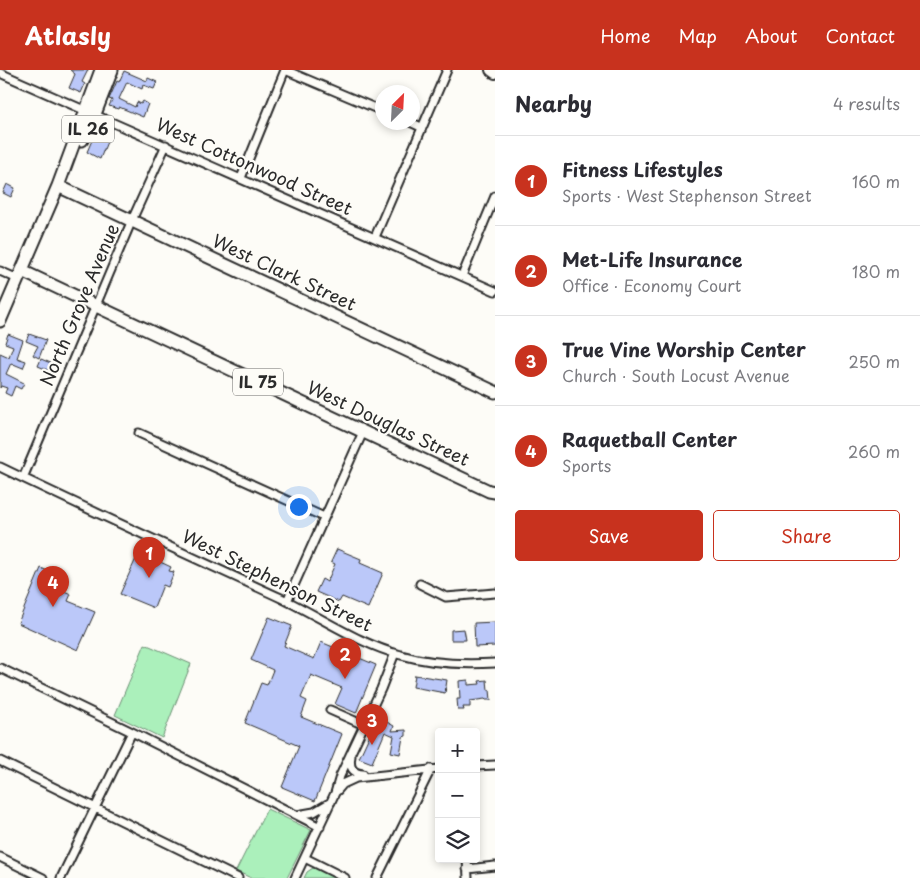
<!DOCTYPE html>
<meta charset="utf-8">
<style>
body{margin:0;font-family:"Playpen Sans",sans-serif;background:#f2f2f3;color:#2b2b33}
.controls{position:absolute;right:15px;bottom:15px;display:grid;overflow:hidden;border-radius:5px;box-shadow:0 2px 8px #0003}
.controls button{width:45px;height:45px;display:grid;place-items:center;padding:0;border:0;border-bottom:1px solid #e1e1e2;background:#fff;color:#2b2b33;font:25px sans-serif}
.compass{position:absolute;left:375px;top:15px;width:45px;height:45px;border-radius:50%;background:#fff;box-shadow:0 2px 8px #0003;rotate:24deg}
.you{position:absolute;left:298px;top:436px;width:18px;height:18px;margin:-12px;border:4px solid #fff;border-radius:50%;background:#1a73e8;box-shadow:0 0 0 8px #1a73e833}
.badge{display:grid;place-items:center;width:32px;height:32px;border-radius:50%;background:#c8321e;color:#fff;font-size:16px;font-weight:700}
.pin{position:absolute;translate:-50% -41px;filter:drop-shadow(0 1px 2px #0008)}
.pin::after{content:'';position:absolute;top:26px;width:18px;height:15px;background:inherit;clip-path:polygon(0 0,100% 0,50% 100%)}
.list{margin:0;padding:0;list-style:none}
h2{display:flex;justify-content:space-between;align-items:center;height:65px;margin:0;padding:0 20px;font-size:21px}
h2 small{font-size:16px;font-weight:400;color:#7c7c81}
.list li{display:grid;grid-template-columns:32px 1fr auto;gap:15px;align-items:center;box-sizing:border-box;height:90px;padding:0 20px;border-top:1px solid #e1e1e2}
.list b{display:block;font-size:19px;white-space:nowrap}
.list p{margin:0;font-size:16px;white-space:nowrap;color:#7c7c81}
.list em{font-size:16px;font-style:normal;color:#7c7c81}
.actions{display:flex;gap:10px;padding:15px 20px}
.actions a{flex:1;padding:11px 0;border:1px solid #c8321e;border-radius:5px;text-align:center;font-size:18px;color:#c8321e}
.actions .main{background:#c8321e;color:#fff}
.icon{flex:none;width:28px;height:28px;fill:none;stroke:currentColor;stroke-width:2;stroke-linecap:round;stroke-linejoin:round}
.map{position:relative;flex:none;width:495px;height:808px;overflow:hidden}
header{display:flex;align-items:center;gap:30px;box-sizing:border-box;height:70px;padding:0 25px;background:#c8321e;color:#fff}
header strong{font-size:24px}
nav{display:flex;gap:28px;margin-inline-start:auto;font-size:18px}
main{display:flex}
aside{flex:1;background:#fff}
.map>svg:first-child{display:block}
</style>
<header>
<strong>Atlasly</strong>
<nav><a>Home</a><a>Map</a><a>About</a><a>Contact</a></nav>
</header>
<main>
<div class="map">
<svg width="495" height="808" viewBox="0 0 495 808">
<rect width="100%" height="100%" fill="#fdfcf7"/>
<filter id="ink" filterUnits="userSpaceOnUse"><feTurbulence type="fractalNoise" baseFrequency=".02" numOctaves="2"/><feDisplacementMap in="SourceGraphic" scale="10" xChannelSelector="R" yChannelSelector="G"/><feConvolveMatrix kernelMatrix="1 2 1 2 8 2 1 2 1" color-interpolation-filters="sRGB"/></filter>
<g filter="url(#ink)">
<!-- green -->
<path fill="#abf0bb" stroke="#6b8e73" d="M145,574l46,20 -29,74 -47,-23z
M267,739l44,21 -24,48h-36l-15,-7z
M313,798h3l20,10h-32l3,-6z"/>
<!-- building -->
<path fill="#bbc8f9" stroke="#2b2b2b" d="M70,0h18l-6,12 3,2 -4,9 -12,-5 6,-14z
M124,1l23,10 1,-3 9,4 -3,7 -11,-4 -1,4 -15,-7 -8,17 16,8 2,-5 4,2 2,-3 5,3 -5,13 -24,-10 -1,2 -9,-3 3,-6 -3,-1 8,-18 2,1z
M98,56l13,6 -11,27 -13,-7z
M7,114l8,4 -4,9 -8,-4z
M8,264l15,6 -6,18 9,3 -3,7 -12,-5 -5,11 18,9 -3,6 -6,-3 -4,10 -6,-3 2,-5 -6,-2 -1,2v-35l9,4 4,-11 -8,-3z
M29,264l17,6 -7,18 -6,-3 5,-9 -12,-5z
M41,289l12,5 -3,7 -12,-5z
M337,479l24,10 -1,4 23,10 -15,35 -26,-11 -3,5 -23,-10 6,-13 5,3 8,-18 -4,-2z
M139,482l32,15 -2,4 5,1 -6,15 -5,-2 -9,23 -34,-14z
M41,498l18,8 -4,11 16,7 -3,7 27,11 -17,38 -60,-27z
M269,547l23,9 -8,20 30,13 7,-17 55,23 -20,48 -21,-9 7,-16 -31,-13 -10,23 6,3 -6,16 41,17 -27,67 -33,-14 17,-41 -54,-23 16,-40 6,2 6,-15 -22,-10z
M495,552v24l-20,1 -1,-24z
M464,559l2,11h-15v-10z
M415,605l32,5 -2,13 -32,-6z
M468,610v5l12,-1 -1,-3 8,-1 1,10h2l1,10h-5l-1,-1 -15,2v6h-7l1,3h-6l-1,-11h3l-1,-18z
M378,647l16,9 -2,5 14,-1v6l-3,1 -3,17 -9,-2 3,-16 -9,-4 -13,31 -13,-5z"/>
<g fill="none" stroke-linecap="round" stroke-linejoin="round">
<!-- minor casing -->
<g stroke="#2b2b2b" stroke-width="11">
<path id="minor" d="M285,0l97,41
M0,3l495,218
M410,52l11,5
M241,108l44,-108
M375,167l72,-167
M0,201l18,8
M462,206l33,-80
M139,363l185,84
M0,397c93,45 188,88 281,131 40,19 78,46 120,57 31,9 62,10 94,8
M23,408l109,-258 34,-75
M420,514l26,13 49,-4
M287,531l76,-169
M0,598l132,64 188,95
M330,640l34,15
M351,686c-2,11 1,17 12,18
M0,691l238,117
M476,696l19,-1
M337,721l6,-7 13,-6 83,-9
M297,745l17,-3 17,-10
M0,787l43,21
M305,788l40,20
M467,789l1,19
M467,799l28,-3
M61,808l71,-146
M295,808l40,-85 5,-17 41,-87 14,-36
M377,808l54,-109"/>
</g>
<!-- secondary casing -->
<g stroke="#2b2b2b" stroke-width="14">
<path id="secondary" d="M491,0l4,3"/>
</g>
<!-- primary casing -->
<g stroke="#2b2b2b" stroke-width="15">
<path id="primary" d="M82,70l13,-26 17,-44
M58,116l437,206
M22,201l467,220 6,1
M0,251l58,-135 43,-116"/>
</g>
<!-- minor -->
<use href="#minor" stroke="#fdfcf7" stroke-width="7"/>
<!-- secondary -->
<use href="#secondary" stroke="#fdfcf7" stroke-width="10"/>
<!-- primary -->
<use href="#primary" stroke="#fdfcf7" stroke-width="11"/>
</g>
</g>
<g text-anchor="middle" stroke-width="4.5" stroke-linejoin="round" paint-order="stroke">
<!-- shield labels -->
<g fill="#fdfcf7" stroke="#6a6a68" stroke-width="1">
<rect x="62" y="45.5" width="52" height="27" rx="4"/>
<rect x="233" y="298.5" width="50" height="27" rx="4"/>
</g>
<g font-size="16" font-weight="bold" fill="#2b2b2b">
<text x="88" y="65">IL 26</text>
<text x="258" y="318">IL 75</text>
</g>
<!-- street labels -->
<g font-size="18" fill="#2b2b2b" stroke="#fdfcf7">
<text transform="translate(254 97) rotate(24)" y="6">West Cottonwood Street</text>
<text transform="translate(284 203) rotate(25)" y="6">West Clark Street</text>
<text transform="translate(80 235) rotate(-67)" y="6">North Grove Avenue</text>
<text transform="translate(388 354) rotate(25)" y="6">West Douglas Street</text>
<text transform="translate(277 511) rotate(26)" y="6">West Stephenson Street</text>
</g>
</g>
</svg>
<div class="controls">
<button>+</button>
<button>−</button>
<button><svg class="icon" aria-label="layers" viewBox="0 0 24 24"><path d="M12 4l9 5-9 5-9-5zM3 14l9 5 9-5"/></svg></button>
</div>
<svg class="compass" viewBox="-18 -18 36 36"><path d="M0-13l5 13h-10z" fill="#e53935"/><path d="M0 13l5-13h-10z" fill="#7c7c81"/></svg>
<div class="you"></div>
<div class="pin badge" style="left:149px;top:508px">1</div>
<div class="pin badge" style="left:345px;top:609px">2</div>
<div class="pin badge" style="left:372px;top:675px">3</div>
<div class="pin badge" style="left:53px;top:537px">4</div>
</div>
<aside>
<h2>Nearby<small>4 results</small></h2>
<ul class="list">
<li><span class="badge">1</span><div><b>Fitness Lifestyles</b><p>Sports · West Stephenson Street</p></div><em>160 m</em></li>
<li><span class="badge">2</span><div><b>Met-Life Insurance</b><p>Office · Economy Court</p></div><em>180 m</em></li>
<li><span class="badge">3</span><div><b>True Vine Worship Center</b><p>Church · South Locust Avenue</p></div><em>250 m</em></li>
<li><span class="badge">4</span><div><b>Raquetball Center</b><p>Sports</p></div><em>260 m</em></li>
</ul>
<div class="actions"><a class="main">Save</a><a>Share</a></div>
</aside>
</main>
